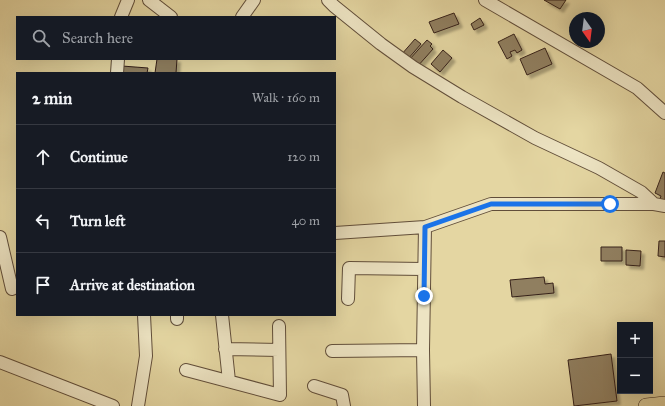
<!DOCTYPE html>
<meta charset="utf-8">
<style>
body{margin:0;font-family:"IM FELL Great Primer",serif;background:#20242c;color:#f1f3f6}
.controls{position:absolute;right:12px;bottom:12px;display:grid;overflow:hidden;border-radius:0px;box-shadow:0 4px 16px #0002}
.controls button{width:36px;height:36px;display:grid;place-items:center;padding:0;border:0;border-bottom:1px solid #363941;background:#171b24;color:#f1f3f6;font:20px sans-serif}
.compass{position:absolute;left:569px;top:12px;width:36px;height:36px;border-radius:50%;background:#171b24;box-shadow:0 4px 16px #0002;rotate:166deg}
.stop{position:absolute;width:12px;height:12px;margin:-9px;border:3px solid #1a73e8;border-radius:50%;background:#fff}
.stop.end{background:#1a73e8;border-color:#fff;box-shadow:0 1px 4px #0008}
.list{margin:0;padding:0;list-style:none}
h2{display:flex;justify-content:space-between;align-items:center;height:52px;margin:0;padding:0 16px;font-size:17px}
h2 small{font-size:13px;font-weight:400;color:#9ea1a6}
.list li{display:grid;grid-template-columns:26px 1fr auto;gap:12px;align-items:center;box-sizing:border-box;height:64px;padding:0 16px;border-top:1px solid #363941}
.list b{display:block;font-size:15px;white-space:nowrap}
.list em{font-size:13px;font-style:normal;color:#9ea1a6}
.icon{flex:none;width:22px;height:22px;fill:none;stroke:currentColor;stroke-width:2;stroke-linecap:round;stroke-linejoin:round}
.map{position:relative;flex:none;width:665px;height:406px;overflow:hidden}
.search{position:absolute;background:#171b24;box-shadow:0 4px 16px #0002;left:16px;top:16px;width:320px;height:44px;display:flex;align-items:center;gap:10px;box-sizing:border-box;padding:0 14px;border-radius:0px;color:#9ea1a6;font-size:15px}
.panel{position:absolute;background:#171b24;box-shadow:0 4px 16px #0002;left:16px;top:72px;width:320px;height:244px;border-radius:0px}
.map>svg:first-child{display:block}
</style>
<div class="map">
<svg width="665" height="406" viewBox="0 0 665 406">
<defs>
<filter id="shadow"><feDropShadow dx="3.5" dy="3.5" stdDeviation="1" flood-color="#0004"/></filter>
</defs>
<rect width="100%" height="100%" fill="#e4d6a2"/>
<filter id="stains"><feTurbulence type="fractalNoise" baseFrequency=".005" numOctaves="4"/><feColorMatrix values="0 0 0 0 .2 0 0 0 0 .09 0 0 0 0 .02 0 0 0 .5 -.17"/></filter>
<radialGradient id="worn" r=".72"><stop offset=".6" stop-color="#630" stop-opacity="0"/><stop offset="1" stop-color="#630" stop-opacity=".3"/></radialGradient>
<!-- building -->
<path fill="#907f60" stroke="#352018" filter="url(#shadow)" d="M544,0h22l-6,9z
M454,13l5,11 -25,9 -5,-11z
M480,18l4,7 -10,5 -3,-6z
M514,34l8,16 -5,3 -2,-3 -5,2 2,4 -5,3 -9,-17z
M415,39l6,5 -14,16 -6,-5z
M427,40l5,4 -2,2 3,3 -16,18 -8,-7z
M545,48l7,16 -25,11 -7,-16z
M443,50l9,8 -12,14 -9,-8z
M157,59h20l-1,14h-21z
M122,66l26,2 -1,5h-26z
M663,172l2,1v28l-5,-2 1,-3 -6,-3z
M659,241h6v16l-7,-1z
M601,247h21v14h-21z
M626,250l15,1 -1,15 -14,-1z
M544,277l1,7 8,-1 1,10 -42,4 -2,-17z
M611,354l6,47 -43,5 -6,-46z"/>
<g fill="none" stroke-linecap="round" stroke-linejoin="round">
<!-- minor casing -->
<g stroke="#614e3a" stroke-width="14">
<path id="minor" d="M149,0l22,17
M328,0l6,6 47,38 32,23 49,30 73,41 64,30 42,24 13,12
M485,0l152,88 28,25
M121,17l7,-17
M242,17l12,-17
M117,73l1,-14
M335,233l90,-6 66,-23h163l11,2
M0,237l12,52
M348,299l1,-31 75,1
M177,315v4
M222,315l7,66
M225,349l54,1
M332,351l91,-1
M0,362l113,44
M186,370l94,25 -1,-69
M314,386l28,9 2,11
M138,406l8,-50 -2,-41
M424,406l-1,-56 2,-123"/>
</g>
<!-- major casing -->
<g stroke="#352018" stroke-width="16">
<path id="major" d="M646,406l19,-2"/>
</g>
<!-- minor -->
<use href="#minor" stroke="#ede4c3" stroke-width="12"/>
<!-- major -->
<use href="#major" stroke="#e4d6a2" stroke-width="15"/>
</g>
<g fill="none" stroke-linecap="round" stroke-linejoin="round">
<!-- route -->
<path stroke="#1a73e8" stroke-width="5" d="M424,296l1,-69 66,-23h119"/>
</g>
<rect width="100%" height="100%" filter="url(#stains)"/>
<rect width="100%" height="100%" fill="url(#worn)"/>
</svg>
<div class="controls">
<button>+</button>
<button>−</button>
</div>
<svg class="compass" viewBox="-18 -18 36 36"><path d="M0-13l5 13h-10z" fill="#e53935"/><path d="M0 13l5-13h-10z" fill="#9ea1a6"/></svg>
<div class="stop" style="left:610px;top:204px"></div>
<div class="stop end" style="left:424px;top:296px"></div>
<div class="search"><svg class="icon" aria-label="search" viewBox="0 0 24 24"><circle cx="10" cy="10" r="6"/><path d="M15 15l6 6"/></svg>Search here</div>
<section class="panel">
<h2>2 min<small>Walk · 160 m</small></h2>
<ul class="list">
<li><svg class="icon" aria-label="ahead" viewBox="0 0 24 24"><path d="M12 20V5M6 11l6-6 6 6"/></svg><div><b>Continue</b></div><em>120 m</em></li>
<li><svg class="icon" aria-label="left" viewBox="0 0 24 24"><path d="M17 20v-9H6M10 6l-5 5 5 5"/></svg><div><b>Turn left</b></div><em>40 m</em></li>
<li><svg class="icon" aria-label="arrive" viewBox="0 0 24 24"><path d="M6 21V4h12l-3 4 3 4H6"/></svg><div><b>Arrive at destination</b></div></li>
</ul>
</section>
</div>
